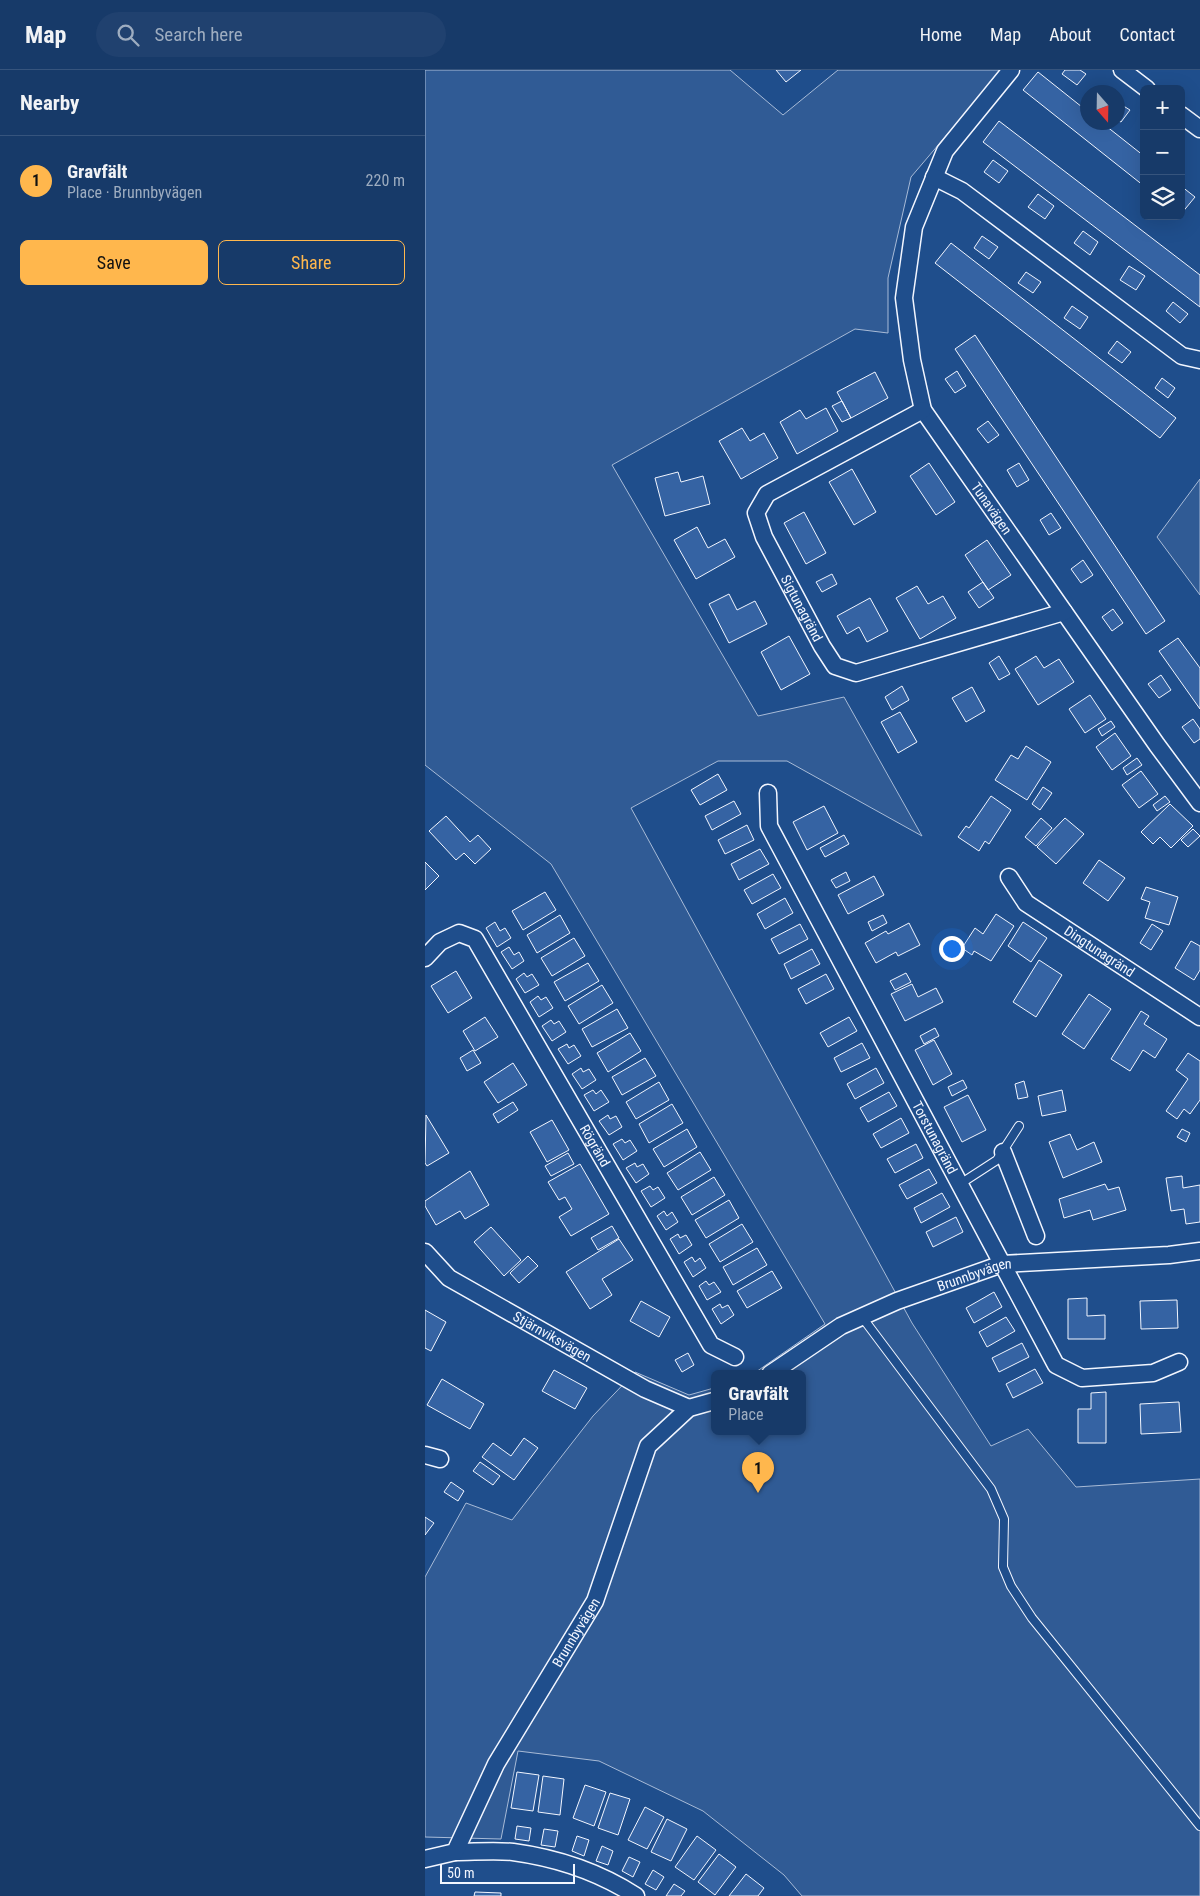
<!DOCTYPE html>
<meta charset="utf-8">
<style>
body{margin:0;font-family:"Roboto Condensed",sans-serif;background:#20416f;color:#f1f3f6}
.controls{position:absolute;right:15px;top:15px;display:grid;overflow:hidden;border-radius:8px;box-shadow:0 5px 20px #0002}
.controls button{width:45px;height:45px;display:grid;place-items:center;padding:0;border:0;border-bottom:1px solid #36547d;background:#173a69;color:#f1f3f6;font:25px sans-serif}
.compass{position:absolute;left:655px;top:15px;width:45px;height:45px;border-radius:50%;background:#173a69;box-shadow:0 5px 20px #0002;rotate:160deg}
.scale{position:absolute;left:15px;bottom:12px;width:135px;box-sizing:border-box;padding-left:5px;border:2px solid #f2f6ff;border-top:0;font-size:14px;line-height:18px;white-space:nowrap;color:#f2f6ff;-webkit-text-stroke:4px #1f4e8c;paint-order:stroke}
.you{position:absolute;left:526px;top:878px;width:18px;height:18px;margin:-12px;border:4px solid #fff;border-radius:50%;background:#1a73e8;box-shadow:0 0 0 8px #1a73e833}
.badge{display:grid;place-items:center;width:32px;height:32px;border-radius:50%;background:#ffb74d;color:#111;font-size:16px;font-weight:700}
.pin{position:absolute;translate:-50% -41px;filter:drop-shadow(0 1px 2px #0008)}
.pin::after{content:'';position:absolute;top:26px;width:18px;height:15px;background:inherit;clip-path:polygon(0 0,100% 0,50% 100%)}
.popup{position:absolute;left:286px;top:1300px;width:95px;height:65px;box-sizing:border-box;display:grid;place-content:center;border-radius:8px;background:#173a69;filter:drop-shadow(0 1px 4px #0005);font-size:16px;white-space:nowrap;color:#9eadc0}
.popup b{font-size:19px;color:#f1f3f6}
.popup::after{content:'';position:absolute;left:50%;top:100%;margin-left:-10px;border:10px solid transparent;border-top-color:#173a69}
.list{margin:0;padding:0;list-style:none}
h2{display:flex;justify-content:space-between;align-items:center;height:65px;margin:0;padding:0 20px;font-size:21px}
h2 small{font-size:16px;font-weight:400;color:#9eadc0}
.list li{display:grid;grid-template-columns:32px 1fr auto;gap:15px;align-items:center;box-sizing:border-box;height:90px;padding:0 20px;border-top:1px solid #36547d}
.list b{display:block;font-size:19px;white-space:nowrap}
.list p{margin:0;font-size:16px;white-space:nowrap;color:#9eadc0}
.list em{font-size:16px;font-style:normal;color:#9eadc0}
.actions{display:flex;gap:10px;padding:15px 20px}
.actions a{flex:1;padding:11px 0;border:1px solid #ffb74d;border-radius:8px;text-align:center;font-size:18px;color:#ffb74d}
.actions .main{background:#ffb74d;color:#111}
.icon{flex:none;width:28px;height:28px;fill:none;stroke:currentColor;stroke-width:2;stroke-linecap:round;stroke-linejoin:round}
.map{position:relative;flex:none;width:775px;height:1826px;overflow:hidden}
header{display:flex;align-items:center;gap:30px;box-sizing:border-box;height:70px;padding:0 25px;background:#173a69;border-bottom:1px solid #36547d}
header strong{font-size:24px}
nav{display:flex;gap:28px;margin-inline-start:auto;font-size:18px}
.search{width:350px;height:45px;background:#20416f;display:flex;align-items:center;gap:12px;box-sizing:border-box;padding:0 18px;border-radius:28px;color:#9eadc0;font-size:19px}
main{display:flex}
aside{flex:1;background:#173a69}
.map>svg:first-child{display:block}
</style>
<header>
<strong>Map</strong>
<div class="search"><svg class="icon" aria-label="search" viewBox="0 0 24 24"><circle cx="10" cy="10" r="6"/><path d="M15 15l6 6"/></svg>Search here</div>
<nav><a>Home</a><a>Map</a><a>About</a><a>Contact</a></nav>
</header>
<main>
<aside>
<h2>Nearby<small></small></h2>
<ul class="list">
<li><span class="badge">1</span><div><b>Gravfält</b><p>Place · Brunnbyvägen</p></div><em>220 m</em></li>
</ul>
<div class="actions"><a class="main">Save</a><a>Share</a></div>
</aside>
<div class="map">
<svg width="775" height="1826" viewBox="0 0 775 1826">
<rect width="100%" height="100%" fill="#1f4e8c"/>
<!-- built -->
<path fill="#305b95" stroke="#a8bbd7" d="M0,0h305l53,45 55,-45h164l-91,107 -23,101v55l-33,-4 -243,136 146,251 86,-19 78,139 -135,-75h-69l-87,47 281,515 79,123 37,-17 48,58 124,-8v417h-398l-18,-21 -81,-64 -104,-50 -81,-10 -17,88 -76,-2v-260l41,-74 46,17 81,-104 42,-44 54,23 25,-7v44h88v-58h-49l72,-50 -274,-460 -126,-99z
M775,409v116l-43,-58z"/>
<!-- building -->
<path fill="#3563a3" stroke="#f2f6ff" d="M351,0h25l-15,12z
M640,0h15l6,4 -9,11 -15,-11z
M613,2l49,39v11h14l43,34v30l-121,-96z
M692,32l13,8 -9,12 -4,-2z
M574,51l201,154v32l-217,-165z
M568,90l15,11 -9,12 -15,-11z
M756,116l14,11 -14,17z
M613,124l16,12 -9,13 -17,-12z
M658,161l15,11 -8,13 -16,-12z
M557,166l16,11 -9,12 -15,-11z
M526,173l225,175 -16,20 -225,-175z
M704,196l16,10 -9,14 -16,-10z
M601,202l15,10 -8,11 -15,-10z
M748,232l15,12 -8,9 -14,-12z
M647,236l16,11 -8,12 -16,-11z
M550,265l190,286 -19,13 -191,-285z
M692,271l14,11 -9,11 -14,-10z
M532,301l9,15 -11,7 -10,-14z
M450,302l13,26 -37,20 -14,-26z
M737,308l13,10 -7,10 -13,-10z
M417,331l9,17 -9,4 -10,-16z
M401,338l12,23 -41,23 -17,-32 20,-12 6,9z
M563,351l11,14 -11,8 -11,-14z
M317,358l8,13 14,-8 14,25 -37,21 -22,-38z
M504,393l26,39 -19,13 -26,-39z
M594,393l10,17 -12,7 -10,-17z
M427,399l24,43 -22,13 -25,-43z
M253,402l3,10 22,-6 7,28 -45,12 -10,-38z
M379,442l22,41 -20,11 -22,-41z
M626,443l10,15 -12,7 -9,-15z
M272,457l11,21 17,-9 10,18 -39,22 -22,-39z
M562,470l24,35 -23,15 -23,-35z
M658,490l10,15 -12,8 -10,-14z
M407,504l5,10 -15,8 -6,-10z
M558,512l11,16 -15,10 -11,-16z
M492,516l11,18 15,-8 13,22 -36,21 -24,-41z
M304,524l8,16 18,-9 12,23 -38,19 -20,-39z
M445,528l18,33 -21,11 -8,-15 -12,7 -10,-18z
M688,539l10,14 -11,8 -10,-14z
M364,566l21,38 -29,16 -20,-38z
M753,568l22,30v41l-41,-58z
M574,586l11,18 -11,6 -10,-17z
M611,586l8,12 15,-9 15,23 -36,23 -23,-36z
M736,605l10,15 -12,8 -11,-14z
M477,616l7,14 -17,10 -7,-13z
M547,617l13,24 -19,11 -14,-24z
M665,625l16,24 -21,14 -16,-24z
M475,642l17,30 -19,11 -17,-31z
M768,649l7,10v10l-6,4 -12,-16z
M686,651l4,6 -13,9 -4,-7z
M690,663l16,23 -19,14 -16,-23z
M601,676l25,16 -24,38 -32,-20 16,-25 7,4z
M712,688l5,7 -15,10 -4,-7z
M716,701l17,23 -19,14 -17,-23z
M293,704l9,16 -27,15 -9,-15z
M618,717l9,6 -12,17 -8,-6z
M566,726l20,14 -22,34 -4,-3 -6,10 -21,-14 8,-11 3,2z
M740,726l5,6 -13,9 -4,-6z
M309,731l7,13 -29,16 -7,-14z
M745,734l23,22 -22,22 -11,-11 -7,7 -12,-12z
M399,736l14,27 -31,17 -14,-28z
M21,746l24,26 8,-7 13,14 -16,15 -11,-11 -8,7 -27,-29z
M616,748l11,10 -16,18 -11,-9z
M640,748l19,16 -28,30 -19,-17z
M322,755l7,15 -29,14 -7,-14z
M768,759l7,7 -12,11 -7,-7z
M419,765l5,9 -24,13 -5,-9z
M335,779l9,15 -30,16 -8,-16z
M674,790l26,18 -17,23 -25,-18z
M0,792l14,14 -14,14z
M421,802l4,9 -14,7 -5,-8z
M348,804l8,14 -29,16 -8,-14z
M449,806l10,19 -36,19 -10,-19z
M721,817l32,10 -9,28 -24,-7 5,-16 -9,-3z
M120,822l11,18 -33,20 -11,-19z
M360,828l8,15 -28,16 -8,-15z
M571,844l18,12 -23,35 -17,-10 -2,4 -10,-7 13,-20 8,6z
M135,845l10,18 -33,20 -10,-18z
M458,845l4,8 -15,8 -4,-9z
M70,852l5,9 5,-3 6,10 -14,9 -11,-19z
M598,852l24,16 -16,24 -23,-16z
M484,853l11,22 -22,11 -2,-4 -20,11 -11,-20 21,-12 2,3z
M375,854l8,15 -29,15 -8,-15z
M727,854l11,7 -12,19 -11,-7z
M149,868l11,18 -33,20 -11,-18z
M766,871l9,5v24l-6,10 -19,-12z
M84,877l5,8 5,-3 5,9 -12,8 -11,-17z
M387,879l8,15 -29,15 -7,-15z
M614,890l23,15 -26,42 -23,-15z
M163,893l11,18 -34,20 -11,-19z
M31,901l16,27 -24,15 -17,-27z
M99,903l3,4 5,-3 7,11 -14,8 -9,-14z
M481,903l5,9 -16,8 -5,-9z
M401,904l8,15 -28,15 -8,-15z
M487,914l6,13 18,-9 7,14 -38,19 -14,-27z
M177,915l11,18 -34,21 -11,-18z
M664,924l22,15 -27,40 -22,-15z
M113,926l3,4 5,-3 7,11 -14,9 -9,-15z
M192,939l11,19 -36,19 -10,-18z
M716,941l8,5 -5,8 23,15 -12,19 -12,-8 -13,21 -19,-12z
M60,947l13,20 -23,14 -12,-20z
M424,947l8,14 -29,16 -8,-14z
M126,950l3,4 5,-3 7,11 -14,9 -10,-15z
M510,958l4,8 -15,8 -4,-8z
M205,963l11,18 -33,21 -11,-19z
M509,970l18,34 -19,11 -18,-35z
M437,973l8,15 -29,14 -7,-14z
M142,974l2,4 5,-3 7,11 -13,8 -10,-15z
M48,980l8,13 -14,8 -7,-13z
M763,983l12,8v39l-10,14 -6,-5 -7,10 -11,-8 22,-32 -12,-9z
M220,988l11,18 -34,19 -10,-18z
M88,993l14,22 -29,18 -14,-21z
M156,998l2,4 6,-3 7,11 -14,9 -10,-15z
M451,998l8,15 -29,16 -8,-15z
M538,1010l4,8 -15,8 -4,-9z
M599,1011l4,16 -10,2 -3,-15z
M234,1012l10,18 -33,19 -10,-17z
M168,1020l3,4 5,-4 8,12 -15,9 -10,-16z
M637,1020l4,21 -24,5 -4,-20z
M464,1022l8,14 -29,16 -8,-14z
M543,1025l18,35 -24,12 -18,-35z
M88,1032l5,8 -20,13 -5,-9z
M247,1034l11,19 -34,20 -10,-19z
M1,1045l23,38 -22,13 -2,-3z
M183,1045l2,4 6,-3 6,11 -13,8 -10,-14z
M476,1048l8,15 -28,15 -8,-14z
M127,1050l17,30 -22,12 -17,-30z
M262,1059l10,18 -33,20 -11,-18z
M757,1059l8,4 -4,9 -9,-5z
M645,1064l7,16 17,-8 8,20 -39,16 -14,-36z
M197,1069l3,4 5,-3 7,11 -14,9 -10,-16z
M491,1074l7,14 -28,15 -8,-14z
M275,1082l11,18 -33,20 -11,-17z
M143,1083l6,11 -23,12 -6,-10z
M210,1093l2,4 6,-3 6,10 -13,9 -10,-15z
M155,1094l29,50 -38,22 -12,-19 13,-8 -7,-12 -6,3 -11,-18z
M504,1099l8,14 -30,16 -8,-14z
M45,1101l19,34 -24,14 -5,-8 -24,14 -11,-19v-5z
M757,1106l1,12 17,-3v37l-14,2 -2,-15 -13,2 -5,-33z
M289,1107l11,18 -33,20 -11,-18z
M680,1114l3,6 11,-3 7,23 -33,10 -3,-10 -26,8 -5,-19z
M225,1116l3,4 5,-3 7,11 -14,9 -10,-16z
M517,1123l8,14 -29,16 -7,-15z
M304,1130l10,18 -33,20 -11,-18z
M239,1141l3,5 5,-4 6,10 -12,8 -9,-14z
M531,1147l7,15 -30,15 -7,-15z
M317,1154l11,18 -33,20 -11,-18z
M187,1156l7,12 -21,12 -7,-12z
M66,1157l30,33 -17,16 -30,-34z
M253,1164l2,4 6,-3 6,10 -13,9 -9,-15z
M194,1169l14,21 -31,19 10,16 -22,14 -24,-37z
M332,1178l10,17 -34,20 -10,-18z
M103,1186l10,10 -19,17 -9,-10z
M267,1187l3,5 5,-4 6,10 -13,9 -9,-15z
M347,1201l10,17 -35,20 -10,-17z
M281,1211l3,4 5,-3 7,10 -14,8 -8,-14z
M569,1222l8,15 -28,16 -8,-15z
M662,1228v18l18,-1v24h-37v-40z
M752,1230l1,28 -37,1 -1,-28z
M216,1231l29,16 -11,20 -29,-16z
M295,1234l2,4 6,-3 6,10 -13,9 -9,-15z
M0,1240l21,12 -15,29 -6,-3z
M581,1247l9,14 -28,16 -8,-15z
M597,1273l7,14 -30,15 -7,-14z
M263,1283l6,12 -12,7 -7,-12z
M610,1299l8,14 -30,15 -7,-14z
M129,1300l33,18 -12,21 -33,-18z
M17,1309l42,25 -14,25 -43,-24z
M681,1322v51h-28v-34h13v-16z
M754,1332l2,30 -40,2 -1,-30z
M99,1368l14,10 -24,32 -32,-23 11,-14 18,13z
M55,1392l20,14 -7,9 -20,-14z
M26,1412l13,9 -6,10 -14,-9z
M0,1447l9,6 -9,12z
M92,1702l22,3 -6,36 -22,-3z
M118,1706l21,3 -4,36 -22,-3z
M160,1715l21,7 -12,34 -21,-8z
M185,1723l20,6 -12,36 -20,-7z
M220,1737l19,10 -17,32 -19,-9z
M242,1749l20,10 -16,32 -20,-9z
M92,1756l14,2 -2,13 -14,-2z
M119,1759l14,2 -3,16 -14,-2z
M152,1766l12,4 -5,16 -12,-5z
M272,1766l19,14 -22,30 -19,-13z
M177,1776l11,5 -5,14 -12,-4z
M294,1784l17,13 -21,28 -17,-13z
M204,1787l11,5 -7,15 -11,-6z
M228,1800l11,7 -8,13 -11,-6z
M321,1804l18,14 -6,8h-29z
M249,1814l11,7 -4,5h-15z
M50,1822l26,1v3h-27z"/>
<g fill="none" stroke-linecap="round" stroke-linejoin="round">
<!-- service casing -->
<g stroke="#f2f6ff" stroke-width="10">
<path id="service" d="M535,1114l37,-24 22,-34
M437,1247l129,172 13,30 -1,48 8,19 21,32 168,208"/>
</g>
<!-- minor casing -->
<g stroke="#f2f6ff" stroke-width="19">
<g id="minor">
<path id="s1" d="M586,0l-66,81 -31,76 -10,71 8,62 11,50 234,335 43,58"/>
<path d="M697,0l25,19"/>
<path d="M756,45l19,14"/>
<path d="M509,107l28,14 220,165 18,4"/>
<path id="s2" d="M498,340l-156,84 -11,19 8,24 58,109 13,20 21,7 208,-61"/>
<path id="s3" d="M343,723l1,33 287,539 26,13 71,-5 26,-11"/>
<path id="s4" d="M584,807l17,26 174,114"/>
<path id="s5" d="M0,888l15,-16 19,-9 16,6 236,406 24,12"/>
<path d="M578,1082l33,84"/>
<path id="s6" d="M0,1182l24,26 196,111 44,19"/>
<path id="s7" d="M345,1304l71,-48 56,-25 105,-37 167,-9 31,-4"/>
<path d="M0,1385l15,4"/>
<path d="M30,1782c19,0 40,-2 58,0 44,6 86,20 123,44"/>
<path id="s8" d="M0,1789l30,-7 41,-88 99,-163 53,-155 41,-38 25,-7"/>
</g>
</g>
<!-- service -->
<use href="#service" stroke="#1f4e8c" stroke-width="8"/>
<!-- minor -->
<use href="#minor" stroke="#1f4e8c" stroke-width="16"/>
</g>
<g text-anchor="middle" stroke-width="4" stroke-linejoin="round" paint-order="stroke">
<!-- street labels -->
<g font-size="14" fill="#f2f6ff" stroke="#1f4e8c">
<text dy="5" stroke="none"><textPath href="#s1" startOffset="492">Tunavägen</textPath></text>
<text dy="5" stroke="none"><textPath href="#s2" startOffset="305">Sigtunagränd</textPath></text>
<text dy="5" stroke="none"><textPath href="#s4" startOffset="119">Dingtunagränd</textPath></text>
<text dy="5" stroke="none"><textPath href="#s3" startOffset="386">Torstunagränd</textPath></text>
<text dy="5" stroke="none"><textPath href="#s5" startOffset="299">Rögränd</textPath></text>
<text dy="5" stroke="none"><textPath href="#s7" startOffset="229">Brunnbyvägen</textPath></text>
<text dy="5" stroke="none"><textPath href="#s6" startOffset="154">Stjärnviksvägen</textPath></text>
<text dy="5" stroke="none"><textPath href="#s8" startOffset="282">Brunnbyvägen</textPath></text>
</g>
</g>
</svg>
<div class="controls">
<button>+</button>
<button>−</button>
<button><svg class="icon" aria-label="layers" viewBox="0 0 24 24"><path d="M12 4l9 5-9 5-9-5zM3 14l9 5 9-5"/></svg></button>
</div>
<svg class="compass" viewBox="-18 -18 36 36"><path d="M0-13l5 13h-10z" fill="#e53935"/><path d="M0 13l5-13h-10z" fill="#9eadc0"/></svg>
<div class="scale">50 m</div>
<div class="you"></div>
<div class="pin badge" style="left:333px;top:1423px">1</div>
<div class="popup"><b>Gravfält</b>Place</div>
</div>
</main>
